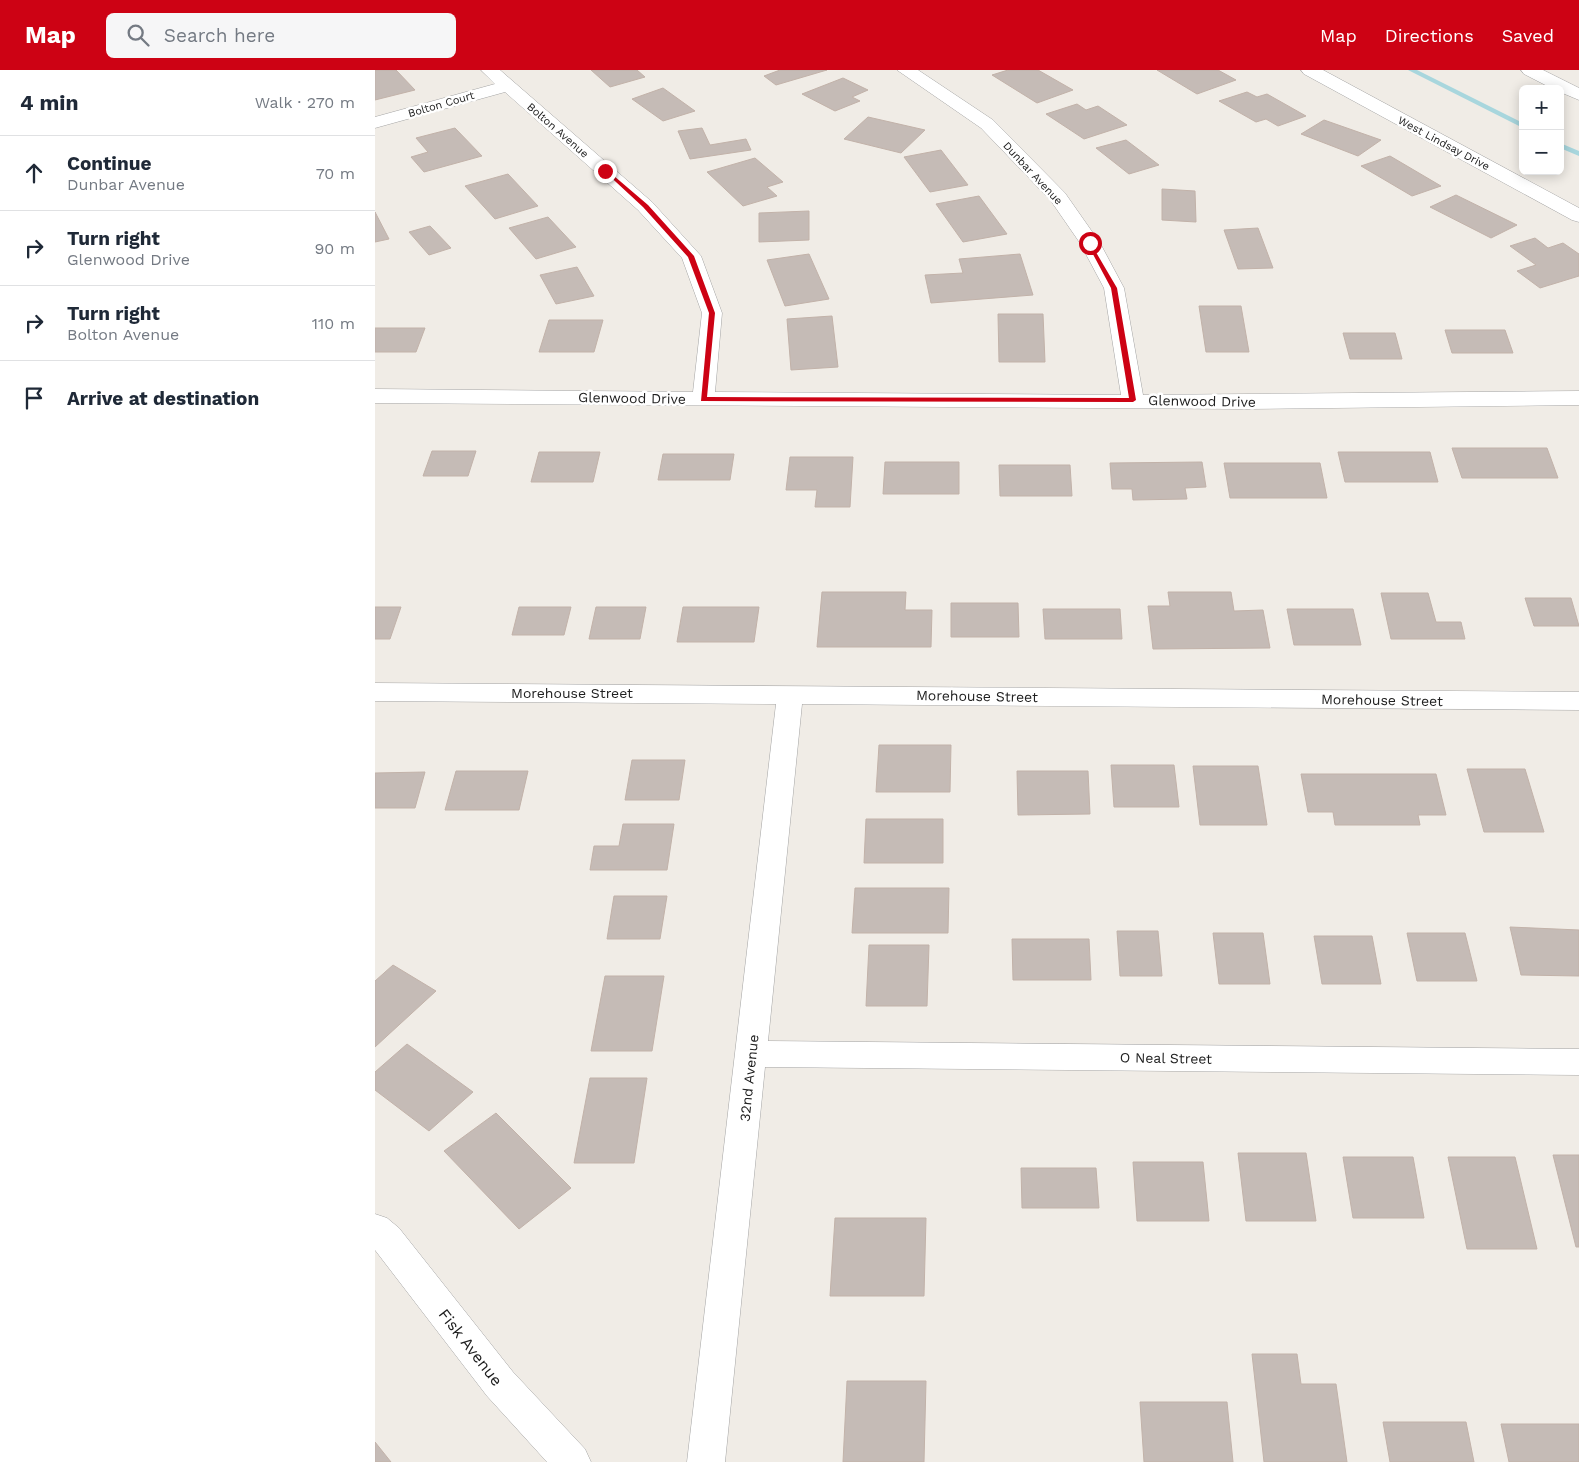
<!DOCTYPE html>
<meta charset="utf-8">
<style>
body{margin:0;font-family:"Work Sans",sans-serif;background:#f6f6f7;color:#1f2937}
.controls{position:absolute;right:15px;top:15px;display:grid;overflow:hidden;border-radius:8px;box-shadow:0 2px 12px #0003}
.controls button{width:45px;height:45px;display:grid;place-items:center;padding:0;border:0;border-bottom:1px solid #e0e1e3;background:#fff;color:#1f2937;font:25px sans-serif}
.stop{position:absolute;width:15px;height:15px;margin:-11px;border:4px solid #cd0214;border-radius:50%;background:#fff}
.stop.end{background:#cd0214;border-color:#fff;box-shadow:0 1px 5px #0008}
.list{margin:0;padding:0;list-style:none}
h2{display:flex;justify-content:space-between;align-items:center;height:65px;margin:0;padding:0 20px;font-size:21px}
h2 small{font-size:16px;font-weight:400;color:#747a83}
.list li{display:grid;grid-template-columns:32px 1fr auto;gap:15px;align-items:center;box-sizing:border-box;height:75px;padding:0 20px;border-top:1px solid #e0e1e3}
.list b{display:block;font-size:19px;white-space:nowrap}
.list p{margin:0;font-size:16px;white-space:nowrap;color:#747a83}
.list em{font-size:16px;font-style:normal;color:#747a83}
.icon{flex:none;width:28px;height:28px;fill:none;stroke:currentColor;stroke-width:2;stroke-linecap:round;stroke-linejoin:round}
.map{position:relative;flex:none;width:1204px;height:1392px;overflow:hidden}
header{display:flex;align-items:center;gap:30px;box-sizing:border-box;height:70px;padding:0 25px;background:#cd0214;color:#fff}
header strong{font-size:24px}
nav{display:flex;gap:28px;margin-inline-start:auto;font-size:18px}
.search{width:350px;height:45px;background:#f6f6f7;display:flex;align-items:center;gap:12px;box-sizing:border-box;padding:0 18px;border-radius:8px;color:#747a83;font-size:19px}
main{display:flex}
aside{flex:1;background:#fff}
.map>svg:first-child{display:block}
</style>
<header>
<strong>Map</strong>
<div class="search"><svg class="icon" aria-label="search" viewBox="0 0 24 24"><circle cx="10" cy="10" r="6"/><path d="M15 15l6 6"/></svg>Search here</div>
<nav><a>Map</a><a>Directions</a><a>Saved</a></nav>
</header>
<main>
<aside>
<h2>4 min<small>Walk · 270 m</small></h2>
<ul class="list">
<li><svg class="icon" aria-label="ahead" viewBox="0 0 24 24"><path d="M12 20V5M6 11l6-6 6 6"/></svg><div><b>Continue</b><p>Dunbar Avenue</p></div><em>70 m</em></li>
<li><svg class="icon" aria-label="right" viewBox="0 0 24 24"><path d="M7 20v-9h11M14 6l5 5-5 5"/></svg><div><b>Turn right</b><p>Glenwood Drive</p></div><em>90 m</em></li>
<li><svg class="icon" aria-label="right" viewBox="0 0 24 24"><path d="M7 20v-9h11M14 6l5 5-5 5"/></svg><div><b>Turn right</b><p>Bolton Avenue</p></div><em>110 m</em></li>
<li><svg class="icon" aria-label="arrive" viewBox="0 0 24 24"><path d="M6 21V4h12l-3 4 3 4H6"/></svg><div><b>Arrive at destination</b></div></li>
</ul>
</aside>
<div class="map">
<svg width="1204" height="1392" viewBox="0 0 1204 1392">
<rect width="100%" height="100%" fill="#f0ece6"/>
<g fill="none" stroke-linecap="round" stroke-linejoin="round">
<!-- stream -->
<path fill="#a8d6dd" fill-rule="evenodd" d="M1033,0h9l106,53v5z
M1185,73l19,8v5l-19,-8z"/>
</g>
<!-- building -->
<path fill="#c5bbb6" stroke="#c2b2a9" d="M0,0h21l19,20 -40,10z
M216,0h46l8,7 -35,10z
M405,0h47l-51,15 -12,-9z
M633,0h30l35,20 -36,13 -45,-28z
M782,0h61l18,10 -39,14z
M468,8l25,12 -16,7 8,4 -25,10 -33,-17z
M288,18l32,23 -32,10 -31,-22z
M872,22l10,5 10,-3 39,22 -28,10 -12,-7 -10,3 -37,-21z
M702,34l9,6 12,-4 29,19 -43,14 -38,-25z
M493,47l57,13 -24,23 -57,-14z
M949,50l57,20 -23,16 -57,-22z
M80,58l27,28 -58,16 -13,-15 17,-5 -12,-14z
M327,58l8,17 36,-6 5,11 -61,9 -12,-28z
M751,70l33,25 -30,9 -33,-26z
M566,80l27,35 -38,7 -26,-35z
M1015,86l51,30 -29,10 -51,-30z
M380,88l28,24 -16,5 10,9 -34,10 -36,-34z
M133,104l30,32 -43,13 -30,-33z
M787,119l33,2 1,31 -34,-2z
M1081,125l61,30 -26,13 -61,-31z
M604,126l28,38 -44,8 -27,-38z
M434,141v29l-50,2v-29z
M0,142l14,27 -14,3z
M173,147l28,30 -40,12 -27,-31z
M55,156l21,22 -22,7 -20,-23z
M883,158l15,40 -35,1 -14,-39z
M1160,168l13,10 15,-5 16,11v22l-39,12 -23,-17 19,-6 -26,-19z
M434,184l20,45 -44,7 -18,-46z
M645,184l13,41 -102,8 -6,-28 38,-2 -4,-14z
M202,197l17,29 -38,8 -16,-29z
M824,236h42l8,46h-43z
M623,244h45l2,48h-46z
M457,246l6,51 -47,3 -4,-51z
M174,250h54l-9,32h-55z
M0,258h50l-9,24h-41z
M1070,260h60l8,23h-61z
M968,263h52l7,26h-52z
M1077,378h95l11,30h-96z
M57,381h44l-8,25h-45z
M164,382h61l-7,30h-62z
M963,382h92l8,30h-93z
M288,384h71l-4,26h-72z
M415,387h63l-3,50h-35l2,-17h-31z
M510,392h74v32h-76z
M827,392l4,25 -21,1 2,11 -54,1 -1,-11h-20l-2,-26z
M849,393h96l7,35h-97z
M624,395h71l2,31h-72z
M447,522h84l-1,18h27l-1,37h-114z
M793,522h63l3,19 29,-1 7,38 -117,1 -5,-43h22z
M1006,523h47l8,29h25l4,17h-74z
M1150,528h46l8,28h-45z
M576,533h67l1,34h-68z
M0,537h26l-11,32h-15z
M144,537h52l-7,28h-52z
M221,537h50l-6,32h-51z
M308,537h76l-5,35h-77z
M668,539h77l2,30h-77z
M912,539h66l8,36h-67z
M504,675h72l-1,47h-74z
M257,690h53l-6,40h-54z
M736,695h63l5,42h-65z
M818,696h65l9,59h-67z
M1092,699h58l19,63h-60z
M81,701h72l-9,39h-74z
M642,701h71l2,43 -72,1z
M50,702l-10,36h-40v-35z
M926,704h135l10,41h-28l2,10h-85l-2,-13h-25z
M491,749h77v44h-79z
M248,754h51l-7,46h-77l4,-24h25z
M480,818h94l-1,45h-96z
M239,826h53l-7,43h-53z
M1135,857l69,3v46l-58,-1z
M742,861h41l4,45h-42z
M838,863h50l7,51h-51z
M1032,863h58l12,48h-60z
M939,866h58l9,48h-59z
M637,869h77l2,41h-78z
M494,875h60l-2,61h-61z
M18,895l43,26 -61,56v-66z
M230,906h59l-12,75h-61z
M32,974l66,48 -44,39 -54,-41v-18z
M215,1008h57l-13,85h-60z
M121,1043l75,75 -52,41 -75,-78z
M863,1083h68l10,68h-70z
M1178,1085h26v92h-3z
M968,1087h70l11,61h-71z
M1073,1087h67l22,92h-70z
M758,1092h70l6,59h-72z
M646,1098h75l3,40h-77z
M460,1148h91l-2,78h-94z
M877,1284h45l4,30h35l11,78h-83z
M472,1311h79l-2,81h-81z
M765,1332h87l6,60h-89z
M1008,1352h83l8,40h-84z
M1126,1354h78v38h-70z
M0,1372l16,20h-16z"/>
<g fill="none" stroke-linecap="round" stroke-linejoin="round">
<!-- minor casing -->
<g stroke="#a4a4a4" stroke-width="1">
<path id="minor" d="M106,0h19l152,132 49,54 21,57 -7,79 406,3 -17,-107 -24,-45 -29,-42 -70,-73 -84,-58h21l75,50 72,73 35,50 24,45 19,107 436,-4v14l-333,4 -871,-6v-14l318,3 9,-79 -20,-55 -44,-48 -133,-118 -130,36v-11l120,-33z
M926,0h22l256,138v14l-7,-2 -268,-146z
M1146,0h22l36,18v12l-19,-8v-3h-7l-29,-15z
M0,613l1204,9v18l-777,-6 -34,337 811,8v26l-814,-8 -40,395h-38l89,-758 -401,-3z
M0,1144l12,4 12,10 114,144 72,77 6,13h-44l-60,-66 -112,-146z"/>
</g>
<!-- minor -->
<use href="#minor" fill="#fff" fill-rule="evenodd"/>
</g>
<!-- route -->
<path fill="#cd0214" d="M228,100h4l41,35 46,51 21,57 -8,84 422,1 -18,-110 -24,-45 3,-1 27,46 19,112 -3,2 -432,-1 8,-88 -21,-56 -45,-50z"/>
<g text-anchor="middle" stroke-width="5" stroke-linejoin="round" paint-order="stroke">
<!-- far-street labels -->
<g font-size="11" fill="#202020" stroke="#fff">
<text transform="translate(66 34) rotate(-16)" y="4">Bolton Court</text>
<text transform="translate(183 60) rotate(41)" y="4">Bolton Avenue</text>
<text transform="translate(1069 73) rotate(28)" y="4">West Lindsay Drive</text>
<text transform="translate(658 103) rotate(47)" y="4">Dunbar Avenue</text>
</g>
<!-- street labels -->
<g font-size="14" fill="#202020" stroke="#fff">
<text transform="translate(257 328) rotate(1)" y="5">Glenwood Drive</text>
<text transform="translate(827 331) rotate(1)" y="5">Glenwood Drive</text>
<text x="197" y="628">Morehouse Street</text>
<text transform="translate(602 626) rotate(1)" y="5">Morehouse Street</text>
<text transform="translate(1007 630) rotate(1)" y="5">Morehouse Street</text>
<text transform="translate(791 988) rotate(1)" y="5">O Neal Street</text>
<text transform="translate(374 1008) rotate(-84)" y="5">32nd Avenue</text>
</g>
<!-- near-street labels -->
<g font-size="16" fill="#202020" stroke="#fff">
<text transform="translate(96 1277) rotate(52)" y="6">Fisk Avenue</text>
</g>
</g>
</svg>
<div class="controls">
<button>+</button>
<button>−</button>
</div>
<div class="stop" style="left:715px;top:173px"></div>
<div class="stop end" style="left:230px;top:101px"></div>
</div>
</main>
